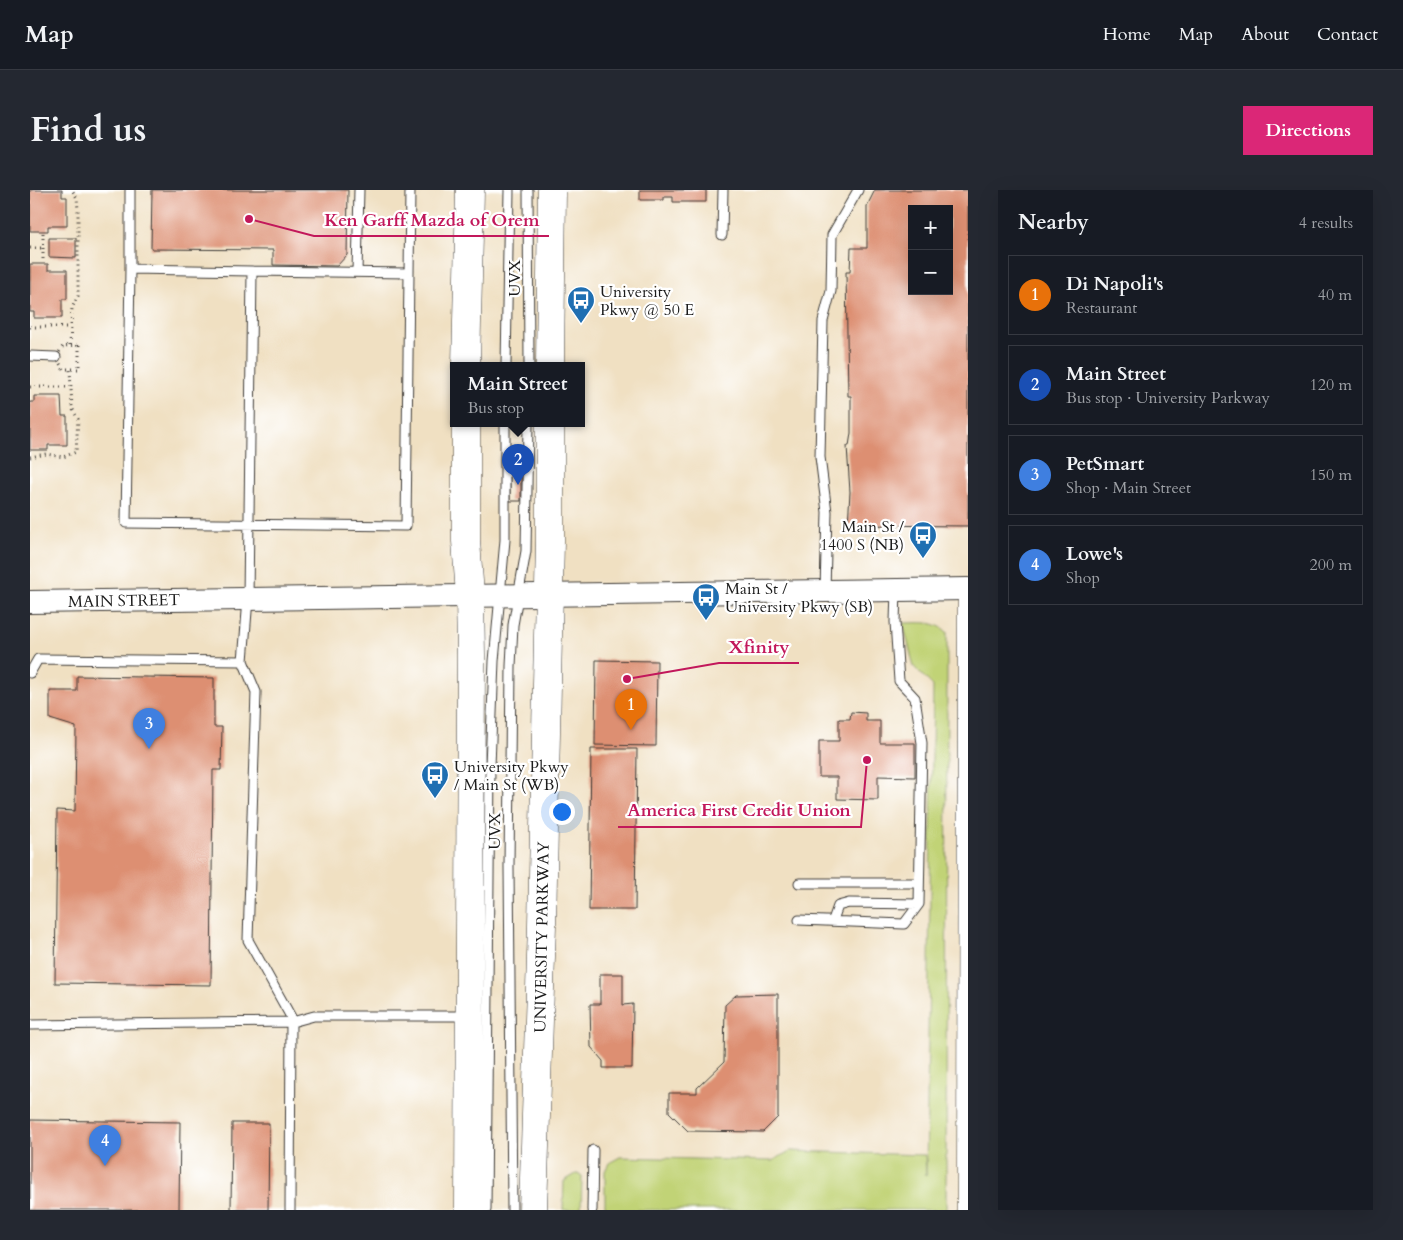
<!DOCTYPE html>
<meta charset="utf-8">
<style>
body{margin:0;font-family:Cardo,serif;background:#242831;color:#f1f3f6}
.controls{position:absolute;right:15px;top:15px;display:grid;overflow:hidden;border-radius:0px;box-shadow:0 5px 20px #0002}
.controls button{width:45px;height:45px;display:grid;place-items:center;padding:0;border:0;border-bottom:1px solid #363941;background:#171b24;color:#f1f3f6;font:25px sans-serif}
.you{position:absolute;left:531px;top:621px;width:18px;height:18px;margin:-12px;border:4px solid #fff;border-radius:50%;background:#1a73e8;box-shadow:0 0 0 8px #1a73e833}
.badge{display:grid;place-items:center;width:32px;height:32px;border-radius:50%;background:#db2777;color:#fff;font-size:16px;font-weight:700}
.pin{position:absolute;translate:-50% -41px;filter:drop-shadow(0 1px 2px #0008)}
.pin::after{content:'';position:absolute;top:26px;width:18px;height:15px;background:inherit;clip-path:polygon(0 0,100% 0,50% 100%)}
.popup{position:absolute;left:420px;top:172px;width:135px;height:65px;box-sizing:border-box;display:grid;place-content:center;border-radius:0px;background:#171b24;filter:drop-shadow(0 1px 4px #0005);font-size:16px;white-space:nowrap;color:#9ea1a6}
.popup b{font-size:19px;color:#f1f3f6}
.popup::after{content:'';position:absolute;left:50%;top:100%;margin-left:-10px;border:10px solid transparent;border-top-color:#171b24}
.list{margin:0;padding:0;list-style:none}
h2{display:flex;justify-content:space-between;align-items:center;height:65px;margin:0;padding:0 20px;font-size:21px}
h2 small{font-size:16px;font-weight:400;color:#9ea1a6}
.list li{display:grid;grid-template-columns:32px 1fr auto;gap:15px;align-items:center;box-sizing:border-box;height:80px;margin:0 10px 10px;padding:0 10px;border:1px solid #363941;border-radius:0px}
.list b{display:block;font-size:19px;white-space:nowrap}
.list p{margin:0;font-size:16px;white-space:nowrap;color:#9ea1a6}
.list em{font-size:16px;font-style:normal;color:#9ea1a6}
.map{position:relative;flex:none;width:938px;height:1020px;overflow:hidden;border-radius:0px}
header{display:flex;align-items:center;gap:30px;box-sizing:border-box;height:70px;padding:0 25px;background:#171b24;border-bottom:1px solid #363941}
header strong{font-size:24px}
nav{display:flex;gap:28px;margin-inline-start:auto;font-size:18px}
.intro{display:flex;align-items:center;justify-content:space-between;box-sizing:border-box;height:120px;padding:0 30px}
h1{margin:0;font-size:35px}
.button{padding:12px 22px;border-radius:0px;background:#db2777;color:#fff;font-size:18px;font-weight:700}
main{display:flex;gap:30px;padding:0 30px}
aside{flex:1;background:#171b24;border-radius:0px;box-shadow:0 5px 20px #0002}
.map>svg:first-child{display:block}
</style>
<header>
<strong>Map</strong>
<nav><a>Home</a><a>Map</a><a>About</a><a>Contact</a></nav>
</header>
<div class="intro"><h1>Find us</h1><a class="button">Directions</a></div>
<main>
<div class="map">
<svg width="938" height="1020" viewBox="0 0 938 1020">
<rect width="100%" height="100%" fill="#fff"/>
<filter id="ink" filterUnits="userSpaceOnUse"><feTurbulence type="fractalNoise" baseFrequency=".02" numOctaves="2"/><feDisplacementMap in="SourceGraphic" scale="10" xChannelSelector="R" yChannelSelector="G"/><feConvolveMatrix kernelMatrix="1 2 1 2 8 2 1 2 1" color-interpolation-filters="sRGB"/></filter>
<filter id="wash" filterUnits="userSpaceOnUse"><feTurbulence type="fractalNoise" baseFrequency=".0096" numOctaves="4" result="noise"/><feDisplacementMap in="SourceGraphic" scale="20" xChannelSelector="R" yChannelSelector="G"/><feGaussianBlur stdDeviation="1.12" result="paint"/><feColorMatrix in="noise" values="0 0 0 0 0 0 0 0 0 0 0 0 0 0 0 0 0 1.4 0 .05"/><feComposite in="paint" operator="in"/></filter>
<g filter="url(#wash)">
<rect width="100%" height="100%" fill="#f0e0c2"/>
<!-- green -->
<path fill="#c1d376" stroke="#6e7849" d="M873,433c16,0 32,-3 44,9l-1,578h-341v-39l4,-8 11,-6 152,4 18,-10 135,4 1,21 7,-490 -19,-19z
M548,983l4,3 -1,34h-18l1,-29z"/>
<g id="blocks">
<!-- building -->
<path fill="#dd8f72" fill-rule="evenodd" d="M0,0h32v7h5v29h-19v5h-18z
M122,0h196l-1,65 -10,11 -64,-1v-15l-122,-1z
M610,0h66v12h-33v-5h-9v3h-24z
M845,0h93v336l-120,-1 2,-33 -3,-46h2l2,-13v-37h-3l-2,-124h4l1,-24h16v-42zM882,19h37v82h-37z
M19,48h27v20l-27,-1z
M0,74h18v6h19v29h-5v19h-28v-6h-4z
M4,206h27l1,20h5v29h-19v5h-18v-48h4z
M480,275h11v36h-11z
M566,470l61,1 -1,85 -61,-1z
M47,486l137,2v49h8l-1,43h-8l-2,215 -156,-2 2,-173 18,1 1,-84 -26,-8v-28h27z
M821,522l15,1v8h14v22h35v34l-37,-1v24l-41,-1v-22h-18v-36h20v-22h11z
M561,559h46l-2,161h-46z
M570,784h23v31l10,-1 -1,64h-29v-7l-12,-14 -1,-43h10z
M748,804v123l-15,15 -75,-1 -19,-19v-19h28v-5l27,-26 1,-57 11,-10z
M0,930l150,2 -1,88h-149z
M202,933h37l-1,87h-37z"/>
</g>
</g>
<g filter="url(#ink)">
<use href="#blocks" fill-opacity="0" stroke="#3c3935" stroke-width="1"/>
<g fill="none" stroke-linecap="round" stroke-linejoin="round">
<!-- service casing -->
<g stroke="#3c3935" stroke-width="11">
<path id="service" d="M100,0v79l122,2 -4,328 -5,62 13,31 -8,248 43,77 -1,193
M498,0l1,176
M692,45l1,-45
M100,79l-4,254 280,3 4,-336
M222,81l157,2
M327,82l2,-82
M0,166l26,1
M476,176l3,-176
M795,401l2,-79 -7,-55 3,-136 8,-30 1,-56 26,-45
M0,483l8,-14 205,2
M769,693h120
M769,730l105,4 15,-20 3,-161 -7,-45 -16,-17 -4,-59 1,-32
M803,730l5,-14 11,-3 70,1
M0,835l262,-3 22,-6h152
M456,1020l4,-444 4,-105 11,-121v-116
M482,1020l-3,-343 2,-201 2,-41 13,-74 2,-127
M562,1020l1,-60"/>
</g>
<!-- minor casing -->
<g stroke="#3c3935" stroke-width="19">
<path id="minor" d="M936,1020l1,-621"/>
</g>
<!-- tertiary casing -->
<g stroke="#3c3935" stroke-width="24">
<path id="tertiary" d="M0,412l938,-13"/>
</g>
<!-- primary casing -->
<g stroke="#3c3935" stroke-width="29">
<path id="primary" d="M436,176l4,-176
M520,176l2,-176
M436,234v117l4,54 1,60 -2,555
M503,1020l9,-285 8,-385v-116"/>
</g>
<!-- path -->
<path stroke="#3c3935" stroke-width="3" stroke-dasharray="1 4" stroke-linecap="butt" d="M13,43v29
M0,58h13
M0,137h40
M40,155l2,-37 6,-12v-86l-1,-12 -5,-8
M49,155v24h-16l-7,-12 7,-11z
M0,197h40
M0,267l16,-3 17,3 13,-5 2,-33 -6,-11 -2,-39"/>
<!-- service -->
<use href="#service" stroke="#fff" stroke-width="9"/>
<!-- minor -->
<use href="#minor" stroke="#fff" stroke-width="18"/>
<!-- tertiary -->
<use href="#tertiary" stroke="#fff" stroke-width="22"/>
<!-- primary -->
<use href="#primary" stroke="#fff" stroke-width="28"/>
</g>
</g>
<!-- icons -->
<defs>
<g id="bus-pin" transform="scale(1.4375)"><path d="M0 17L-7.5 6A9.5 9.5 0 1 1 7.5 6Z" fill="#1f6fb2" stroke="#fff"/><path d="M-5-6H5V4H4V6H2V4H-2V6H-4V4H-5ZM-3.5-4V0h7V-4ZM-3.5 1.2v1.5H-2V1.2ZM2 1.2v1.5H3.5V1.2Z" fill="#fff"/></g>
</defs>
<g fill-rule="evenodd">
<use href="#bus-pin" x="551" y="110"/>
<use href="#bus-pin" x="893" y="345"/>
<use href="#bus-pin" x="676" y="407"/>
<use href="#bus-pin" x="405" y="585"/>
</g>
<g text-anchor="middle" stroke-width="4.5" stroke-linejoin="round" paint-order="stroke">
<!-- street labels -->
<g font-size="16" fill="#1c1c1c" stroke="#fff">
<text transform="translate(484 88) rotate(-90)" y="6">UVX</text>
<text transform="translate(94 410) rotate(-1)" y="6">MAIN STREET</text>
<text transform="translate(464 641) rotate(-89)" y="6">UVX</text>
<text transform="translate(511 747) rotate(-89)" y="6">UNIVERSITY PARKWAY</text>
</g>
<!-- poi labels -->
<g font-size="16" fill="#1c1c1c" stroke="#fff" text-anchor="start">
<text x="570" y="107">University<tspan x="570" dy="18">Pkwy @ 50 E</tspan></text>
<text x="874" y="342" text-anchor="end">Main St /<tspan x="874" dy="18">1400 S (NB)</tspan></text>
<text x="695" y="404">Main St /<tspan x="695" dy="18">University Pkwy (SB)</tspan></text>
<text x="424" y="582">University Pkwy<tspan x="424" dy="18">/ Main St (WB)</tspan></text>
</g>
</g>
<!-- callouts -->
<path fill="none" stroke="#c2185b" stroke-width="2" d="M219 29L284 46H519M597 489L689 473H769M837 570L831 637H588"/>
<g fill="#c2185b" stroke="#fff" stroke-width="2">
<circle cx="219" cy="29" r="5"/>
<circle cx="597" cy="489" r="5"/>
<circle cx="837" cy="570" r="5"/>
</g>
<g font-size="18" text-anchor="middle" font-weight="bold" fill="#c2185b" stroke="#fff" stroke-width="4.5" stroke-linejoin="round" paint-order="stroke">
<text x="402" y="36">Ken Garff Mazda of Orem</text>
<text x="729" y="463">Xfinity</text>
<text x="709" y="626">America First Credit Union</text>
</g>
</svg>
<div class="controls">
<button>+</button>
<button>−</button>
</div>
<div class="you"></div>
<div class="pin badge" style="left:601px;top:540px;background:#e8710a">1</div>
<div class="pin badge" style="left:488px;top:295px;background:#1a4fb4">2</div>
<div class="popup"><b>Main Street</b>Bus stop</div>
<div class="pin badge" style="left:119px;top:559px;background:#3f7fe0">3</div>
<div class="pin badge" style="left:75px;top:976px;background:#3f7fe0">4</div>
</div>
<aside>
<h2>Nearby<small>4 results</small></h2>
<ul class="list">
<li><span class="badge" style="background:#e8710a">1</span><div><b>Di Napoli's</b><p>Restaurant</p></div><em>40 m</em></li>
<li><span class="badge" style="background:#1a4fb4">2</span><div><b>Main Street</b><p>Bus stop · University Parkway</p></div><em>120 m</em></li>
<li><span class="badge" style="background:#3f7fe0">3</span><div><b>PetSmart</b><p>Shop · Main Street</p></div><em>150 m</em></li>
<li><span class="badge" style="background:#3f7fe0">4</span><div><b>Lowe's</b><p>Shop</p></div><em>200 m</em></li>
</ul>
</aside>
</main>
